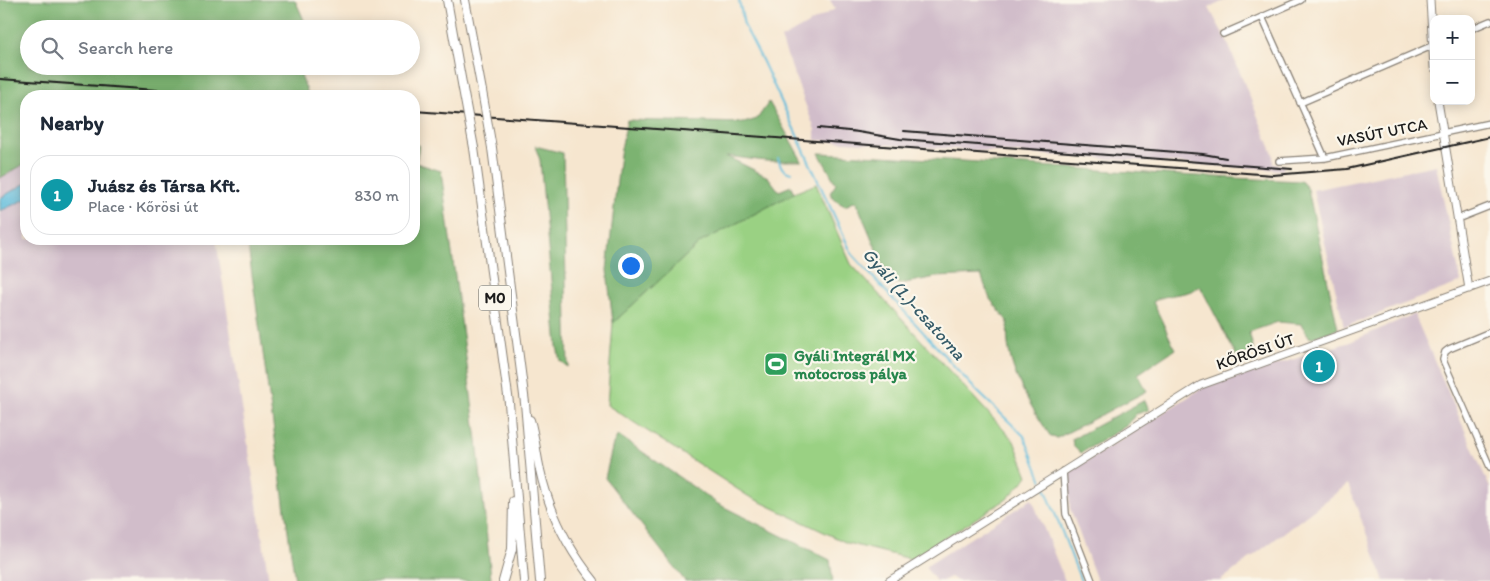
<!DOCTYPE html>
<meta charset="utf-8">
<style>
body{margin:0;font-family:Itim,sans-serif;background:#f2f2f3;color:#1f2937}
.controls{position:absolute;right:15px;top:15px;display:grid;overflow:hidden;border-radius:10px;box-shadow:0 2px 12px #0003}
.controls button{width:45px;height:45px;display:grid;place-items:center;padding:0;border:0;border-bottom:1px solid #e0e1e3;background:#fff;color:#1f2937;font:25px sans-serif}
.you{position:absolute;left:630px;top:265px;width:18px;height:18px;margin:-12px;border:4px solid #fff;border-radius:50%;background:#1a73e8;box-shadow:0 0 0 8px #1a73e833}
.badge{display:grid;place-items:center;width:32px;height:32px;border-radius:50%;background:#1f6fb2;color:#fff;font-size:16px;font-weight:700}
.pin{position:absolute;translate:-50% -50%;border:2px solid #fff;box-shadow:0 1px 5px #0006}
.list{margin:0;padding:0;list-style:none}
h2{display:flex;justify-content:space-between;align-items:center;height:65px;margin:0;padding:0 20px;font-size:21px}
h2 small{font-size:16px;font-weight:400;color:#747a83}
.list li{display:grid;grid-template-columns:32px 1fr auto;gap:15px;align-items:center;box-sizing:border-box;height:80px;margin:0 10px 10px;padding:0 10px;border:1px solid #e0e1e3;border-radius:20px}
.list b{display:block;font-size:19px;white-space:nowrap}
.list p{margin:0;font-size:16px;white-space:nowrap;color:#747a83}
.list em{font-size:16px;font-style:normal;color:#747a83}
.icon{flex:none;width:28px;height:28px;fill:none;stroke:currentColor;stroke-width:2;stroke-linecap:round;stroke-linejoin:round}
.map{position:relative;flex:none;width:1490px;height:581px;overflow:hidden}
.search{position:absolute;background:#fff;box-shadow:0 2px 12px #0003;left:20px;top:20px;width:400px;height:55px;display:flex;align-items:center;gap:12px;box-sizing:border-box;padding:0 18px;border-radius:28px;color:#747a83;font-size:19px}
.panel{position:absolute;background:#fff;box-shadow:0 2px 12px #0003;left:20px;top:90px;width:400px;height:155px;border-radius:20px}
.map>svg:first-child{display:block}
</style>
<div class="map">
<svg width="1490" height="581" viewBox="0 0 1490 581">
<rect width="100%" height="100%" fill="#fbf7ec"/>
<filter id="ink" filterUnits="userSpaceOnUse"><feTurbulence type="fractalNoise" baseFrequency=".02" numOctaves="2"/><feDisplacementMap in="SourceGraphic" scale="10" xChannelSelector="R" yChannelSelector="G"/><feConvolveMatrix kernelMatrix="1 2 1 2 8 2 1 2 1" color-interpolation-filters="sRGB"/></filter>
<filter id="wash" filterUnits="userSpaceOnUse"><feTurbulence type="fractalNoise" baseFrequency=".0096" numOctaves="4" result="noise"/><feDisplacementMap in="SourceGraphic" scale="20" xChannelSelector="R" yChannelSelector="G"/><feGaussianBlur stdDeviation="1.12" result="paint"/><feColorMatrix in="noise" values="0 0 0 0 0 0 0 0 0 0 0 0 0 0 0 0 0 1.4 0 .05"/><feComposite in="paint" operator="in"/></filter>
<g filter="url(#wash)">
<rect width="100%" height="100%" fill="#f6e6cf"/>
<!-- industrial -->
<path fill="#d1bdca" d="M830,0h396l-17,8 18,33 46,113v10l11,1 -1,5 -468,-30v-10l-34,-91 54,-30z
M26,162v77h190l53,342h-269v-406z
M1436,165l25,117 -117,45 -31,-137z
M1414,314l76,174v93h-106l-36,-97 -128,97h-123l-27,-73 -2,-35 136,-86 146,-45z
M1032,499l33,82h-108l-6,-4 -9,4h-6l-11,-14z"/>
<!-- green -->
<path fill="#9ad183" stroke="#5b7650" d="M816,184l35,80 163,177 14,35 -21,23 -96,60 -64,-16 -99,-47 -141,-91 6,-82 88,-81 93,-49z"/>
<!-- forest -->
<path fill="#7bb371" stroke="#4c6846" d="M0,0h295l13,29h-279v37h286l-14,10 8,20h-68l-34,-3v3h-181v67l-26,15z
M769,102l33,59h-36l-40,-5 42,21 11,14 12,-5 3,7 -93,49 -88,81 -6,-53 13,-116 7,-34 117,3 13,-4z
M414,145h5l-3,18 25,8 36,269 14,138 -2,3h-194l-48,-342h167z
M535,146l28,7 5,214 -8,-6 -3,-15 -17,-186z
M819,153c161,7 321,22 482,28l7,8 30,140 -28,9 -9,-14 -23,-2 -29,10 5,19 -17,6 -37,-71c-13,11 -33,6 -47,16l22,47 -37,25 9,17 -90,47 -6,-1c-23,-35 -48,-73 -43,-115l-18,-23 -9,-24 -45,2 -36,7 -11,-4 -33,-79 -11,5 -9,-5 -6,-8 6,-9z
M1145,400l4,10 -13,4 -10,12 -45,27 -8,-8 -1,-6z
M618,435l100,69 112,56 3,21h-148l-80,-103 8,-34z"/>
<!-- water -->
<path fill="#5ebcdc" stroke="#3d6c7c" d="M26,183v16l-26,12v-13z"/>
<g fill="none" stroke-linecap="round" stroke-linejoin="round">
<!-- stream -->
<path stroke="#5ebcdc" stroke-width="2" d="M739,0l5,25 19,37 89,192 122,134 50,48 18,45
M778,158c3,9 4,13 14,15
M1044,485l37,96"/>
</g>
</g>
<g filter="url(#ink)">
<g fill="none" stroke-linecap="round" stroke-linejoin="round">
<!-- minor casing -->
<g stroke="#898176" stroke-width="8">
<path id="minor" d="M1262,17l63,141
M1471,29l19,-8
M1223,34l78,-34
M1300,103l134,-58
M1279,161l46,-3 165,-35
M1457,219l33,-13
M1490,332l-41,17 -4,3 -2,8 47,107
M1063,471l3,43 26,67"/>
</g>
<!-- major casing -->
<g stroke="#898176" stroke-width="9">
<path id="major" d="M1430,0l4,68
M1438,101l31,188
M889,581l312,-196 289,-104"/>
</g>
<!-- highway casing -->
<g stroke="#898176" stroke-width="10">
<path id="highway" d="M447,0l16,89
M465,0l17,91
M474,148l35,255 15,178
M492,148l33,255 15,178
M530,420c5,16 6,34 10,50 9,41 28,79 54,111
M503,581l9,-32 1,-48"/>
</g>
<!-- minor -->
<use href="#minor" stroke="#fff" stroke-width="5.5"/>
<!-- major -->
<use href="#major" stroke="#fff" stroke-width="7"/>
<!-- highway -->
<use href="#highway" stroke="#fff" stroke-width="8"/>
<!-- rail -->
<path stroke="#1c1c1c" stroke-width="2" d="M0,79l241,17
M414,111l859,64 74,-6 143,-32
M818,128l41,4
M852,131l48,8 392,30
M904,131l299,23 23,4"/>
<!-- highway-bridge casing -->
<g stroke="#898176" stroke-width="10" stroke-linecap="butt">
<path id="highway-bridge" d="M463,89l11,59
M482,91l10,57"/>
</g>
<!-- highway-bridge -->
<use href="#highway-bridge" stroke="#fff" stroke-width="8"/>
</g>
</g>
<!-- icons -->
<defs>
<g id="stadium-square" transform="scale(1.25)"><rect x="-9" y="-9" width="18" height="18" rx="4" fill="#2e9e5b" stroke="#fbf7ec"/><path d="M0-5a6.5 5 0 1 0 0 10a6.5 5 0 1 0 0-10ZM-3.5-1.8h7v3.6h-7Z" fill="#fff"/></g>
</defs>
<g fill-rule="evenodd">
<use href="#stadium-square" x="776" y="364"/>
</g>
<g text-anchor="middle" stroke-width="4.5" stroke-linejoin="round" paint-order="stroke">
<!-- shield labels -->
<rect fill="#fbf7ec" stroke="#5f5e5a" stroke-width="1" x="479" y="285.5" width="32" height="25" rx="4"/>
<g font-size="15" font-weight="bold" fill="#1c1c1c">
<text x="495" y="303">M0</text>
</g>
<!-- street labels -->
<g font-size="16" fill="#1c1c1c" stroke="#fbf7ec">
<text transform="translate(1382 132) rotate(-11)" y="6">VASÚT UTCA</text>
<text transform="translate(1255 351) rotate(-19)" y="6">KŐRÖSI ÚT</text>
</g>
<!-- leisure labels -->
<g font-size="16" font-weight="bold" fill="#27864d" stroke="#fbf7ec" text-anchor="start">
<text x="794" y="361">Gyáli Integrál MX<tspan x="794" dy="18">motocross pálya</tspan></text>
</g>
<!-- water labels -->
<g font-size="18" font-style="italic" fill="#365c69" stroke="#fbf7ec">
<text transform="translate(914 304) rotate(48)" y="6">Gyáli (1.)-csatorna</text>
</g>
</g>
</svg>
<div class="controls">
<button>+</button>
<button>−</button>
</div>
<div class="you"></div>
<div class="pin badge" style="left:1319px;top:366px;background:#0f9aa8">1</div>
<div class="search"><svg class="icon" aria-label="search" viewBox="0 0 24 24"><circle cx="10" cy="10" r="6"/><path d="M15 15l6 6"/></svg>Search here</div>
<section class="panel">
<h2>Nearby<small></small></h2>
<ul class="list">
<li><span class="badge" style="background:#0f9aa8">1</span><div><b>Juász és Társa Kft.</b><p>Place · Kőrösi út</p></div><em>830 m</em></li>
</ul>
</section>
</div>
